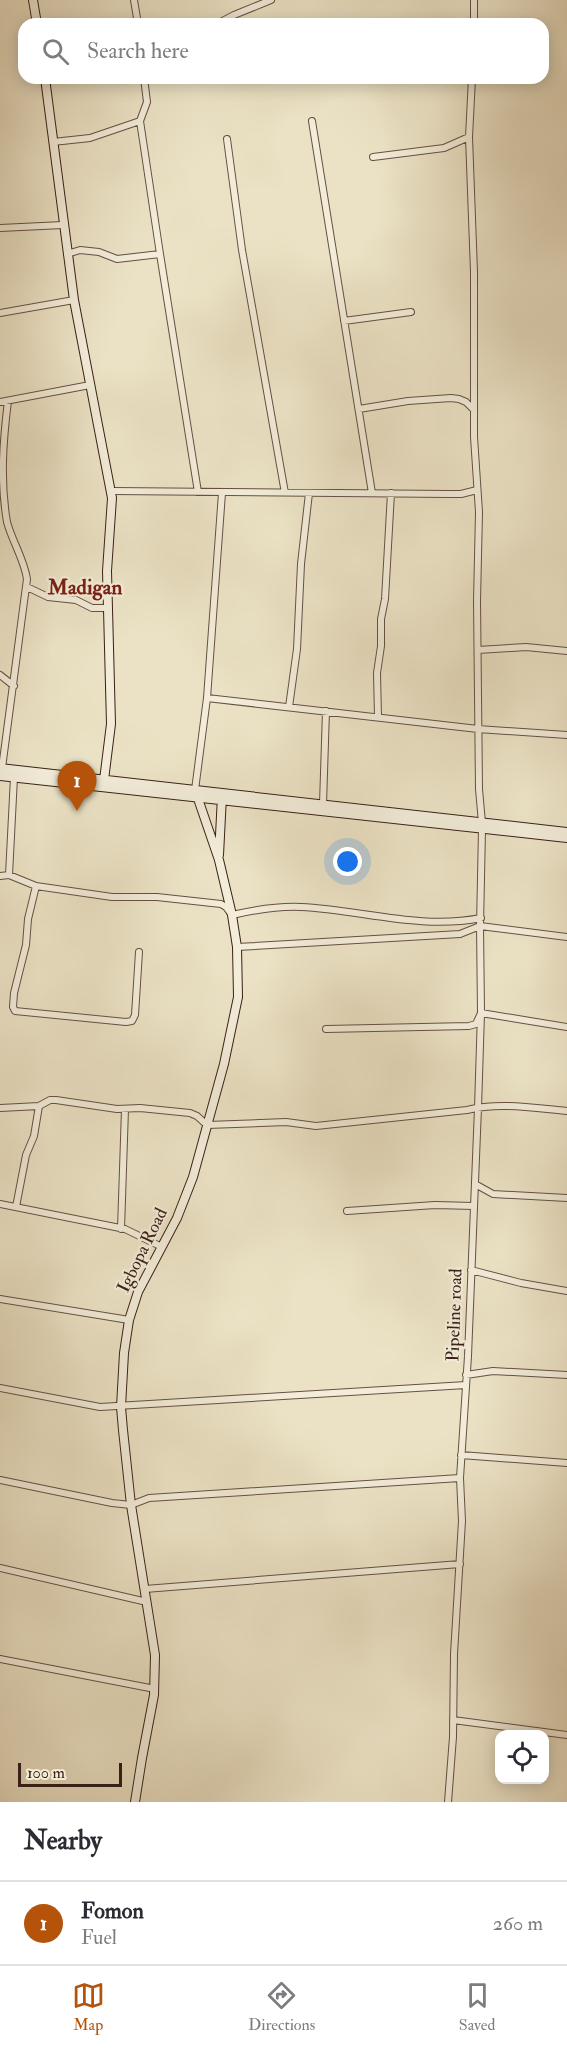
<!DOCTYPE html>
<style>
body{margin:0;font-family:"IM FELL Double Pica",serif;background:#f7f7f7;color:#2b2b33}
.controls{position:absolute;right:18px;bottom:18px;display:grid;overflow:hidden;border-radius:12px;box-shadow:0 3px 15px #0003}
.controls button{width:54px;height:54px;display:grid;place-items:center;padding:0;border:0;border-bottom:2px solid #e1e1e2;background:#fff;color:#2b2b33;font:30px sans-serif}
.scale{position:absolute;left:18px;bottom:15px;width:104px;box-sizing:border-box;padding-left:6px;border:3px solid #3a2016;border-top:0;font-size:16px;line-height:21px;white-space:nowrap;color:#3a2016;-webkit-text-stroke:4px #f2ecd9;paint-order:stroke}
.you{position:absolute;left:348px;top:862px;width:21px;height:21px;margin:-15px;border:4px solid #fff;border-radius:50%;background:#1a73e8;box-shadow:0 0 0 9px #1a73e833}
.badge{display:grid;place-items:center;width:39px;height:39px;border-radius:50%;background:#b45309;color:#fff;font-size:20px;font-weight:700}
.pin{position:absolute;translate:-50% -50px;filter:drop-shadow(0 2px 3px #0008)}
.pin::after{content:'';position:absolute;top:32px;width:21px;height:18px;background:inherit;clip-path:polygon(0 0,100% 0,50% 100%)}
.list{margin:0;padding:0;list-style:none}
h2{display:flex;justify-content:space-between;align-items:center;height:78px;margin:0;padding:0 24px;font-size:26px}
h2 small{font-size:20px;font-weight:400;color:#7c7c81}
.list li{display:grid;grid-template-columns:39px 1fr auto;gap:18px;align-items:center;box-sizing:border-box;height:84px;padding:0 24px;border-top:2px solid #e1e1e2}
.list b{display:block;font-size:22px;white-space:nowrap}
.list p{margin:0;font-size:20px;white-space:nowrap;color:#7c7c81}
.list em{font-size:20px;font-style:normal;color:#7c7c81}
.icon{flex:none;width:33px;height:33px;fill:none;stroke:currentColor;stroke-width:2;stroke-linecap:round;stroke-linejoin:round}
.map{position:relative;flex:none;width:567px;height:1802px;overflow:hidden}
.search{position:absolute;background:#fff;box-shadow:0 3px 15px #0003;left:18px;right:18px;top:18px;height:66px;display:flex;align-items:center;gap:15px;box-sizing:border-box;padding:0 21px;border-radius:18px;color:#7c7c81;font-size:22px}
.sheet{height:162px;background:#fff}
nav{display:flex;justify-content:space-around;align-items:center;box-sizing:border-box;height:84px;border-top:2px solid #e1e1e2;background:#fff;font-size:16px;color:#7c7c81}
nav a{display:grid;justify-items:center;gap:3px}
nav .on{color:#b45309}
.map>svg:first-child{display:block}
</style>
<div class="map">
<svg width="567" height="1802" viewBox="0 0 567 1802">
<rect width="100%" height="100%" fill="#ebe2c5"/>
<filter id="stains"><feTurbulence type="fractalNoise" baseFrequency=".00333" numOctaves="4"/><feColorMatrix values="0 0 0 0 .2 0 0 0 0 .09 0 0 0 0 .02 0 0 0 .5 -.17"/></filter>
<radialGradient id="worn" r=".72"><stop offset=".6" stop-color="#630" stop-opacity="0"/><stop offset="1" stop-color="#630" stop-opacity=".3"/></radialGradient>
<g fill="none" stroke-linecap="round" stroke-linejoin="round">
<!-- street casing -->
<g stroke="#665042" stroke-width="8">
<path id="street" d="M134,0l4,24
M474,0v24
M217,24l17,-9 37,-15
M472,78l-3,59 5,135v165l5,75 -2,89 2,188 3,34
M312,121l60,372
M227,139l15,111 43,243
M53,142l37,-4 50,-17 7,-19 -3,-24
M373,157l71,-9 25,-11
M0,228l63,-3
M67,254l13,-4 19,2 18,7 43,-5 -20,-133
M160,254l38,238
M0,313l74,-13
M344,321l67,-9
M0,402l90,-17
M359,409l49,-8 43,-3 8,1 7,3 8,8
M111,491l338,3h12l16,-4
M27,587l21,10 28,3 16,8h16
M478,650l48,-3 41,4
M0,675l14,11
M207,698l271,31 89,6
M289,707l8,-58 4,-85 8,-71
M378,717l-1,-44 4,-27v-27l4,-20 6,-106
M2,768l25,-189c-3,-20 -15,-38 -20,-57 -7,-41 -4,-81 1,-121
M195,790l12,-92 15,-205
M323,804l3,-93
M9,875l5,-98
M0,876l9,-1 27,11 76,11h45l64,7 5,3 6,8c22,-5 47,-9 69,-8 61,3 119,23 180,11
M36,886l-8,33 -2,26 -12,48 -1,14 2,4 111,11 6,-1 3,-6 4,-63
M237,947l223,-13 20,-8 87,11
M326,1029l143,-3 7,-2 5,-11 86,14
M0,1108l39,-2 11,-6h6l61,9 23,-1 50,5 7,3 10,9 79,-3 30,4 151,-16c32,-8 67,-2 100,1
M475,1184l18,10 74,4
M0,1204l125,25 37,18
M16,1207l10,-52 8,-19 5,-30
M347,1211l88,-6 39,1
M121,1229l4,-120
M471,1270l50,13 46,8
M0,1299l129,21
M466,1375l27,-4 74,4
M0,1388l100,19 366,-22
M461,1455l106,8
M0,1480l112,23 19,2 18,-7 311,-20
M0,1568l147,34
M145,1589l315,-25
M0,1659l155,30
M453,1720l114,15
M448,1802l5,-65 1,-83 8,-133 -2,-43 8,-122 10,-248 3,-95 -1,-87 2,-97"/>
</g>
<!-- secondary casing -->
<g stroke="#3a2016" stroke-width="10">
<path id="secondary" d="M33,0l4,24
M45,78l29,222 38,198 -5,73 4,153 -7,56
M0,768l567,64
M0,776l567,62
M219,855l3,-59
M135,1802l7,-44 12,-63 1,-40 -24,-150 -8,-75 -2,-23 3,-54 5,-33 9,-28 39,-74 16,-41 31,-113 14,-67 -1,-50 -5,-32 -13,-55 -24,-70"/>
</g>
<!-- street -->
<use href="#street" stroke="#f2ecd9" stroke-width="6"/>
<!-- secondary -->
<use href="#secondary" stroke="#f2ecd9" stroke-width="8"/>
</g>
<g text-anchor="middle" stroke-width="4.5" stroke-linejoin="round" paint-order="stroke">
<!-- street labels -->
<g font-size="18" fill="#3a2016" stroke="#f2ecd9">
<text transform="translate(142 1250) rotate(-64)" y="6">Igbopa Road</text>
<text transform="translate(454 1315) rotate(-88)" y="6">Pipeline road</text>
</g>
<!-- quarter labels -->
<g font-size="21" font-weight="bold" fill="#7a1f14" stroke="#f2ecd9">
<text x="85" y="594">Madigan</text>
</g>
</g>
<rect width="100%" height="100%" filter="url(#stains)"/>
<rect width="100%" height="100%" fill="url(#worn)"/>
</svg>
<div class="controls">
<button><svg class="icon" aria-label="locate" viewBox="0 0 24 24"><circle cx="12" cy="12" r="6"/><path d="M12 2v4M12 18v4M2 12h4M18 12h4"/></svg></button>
</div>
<div class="scale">100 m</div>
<div class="you"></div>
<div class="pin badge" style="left:77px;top:811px">1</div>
<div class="search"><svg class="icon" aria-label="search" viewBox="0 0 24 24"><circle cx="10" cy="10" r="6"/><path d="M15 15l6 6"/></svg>Search here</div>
</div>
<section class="sheet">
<h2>Nearby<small></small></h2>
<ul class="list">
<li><span class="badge">1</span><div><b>Fomon</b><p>Fuel</p></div><em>260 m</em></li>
</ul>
</section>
<nav>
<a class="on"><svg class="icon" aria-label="map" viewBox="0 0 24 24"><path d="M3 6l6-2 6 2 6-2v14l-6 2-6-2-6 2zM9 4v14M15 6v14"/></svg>Map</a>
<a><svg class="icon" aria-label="directions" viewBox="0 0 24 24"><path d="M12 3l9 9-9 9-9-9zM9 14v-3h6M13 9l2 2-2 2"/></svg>Directions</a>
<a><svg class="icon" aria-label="saved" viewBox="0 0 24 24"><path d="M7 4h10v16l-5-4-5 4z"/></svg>Saved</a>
</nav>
